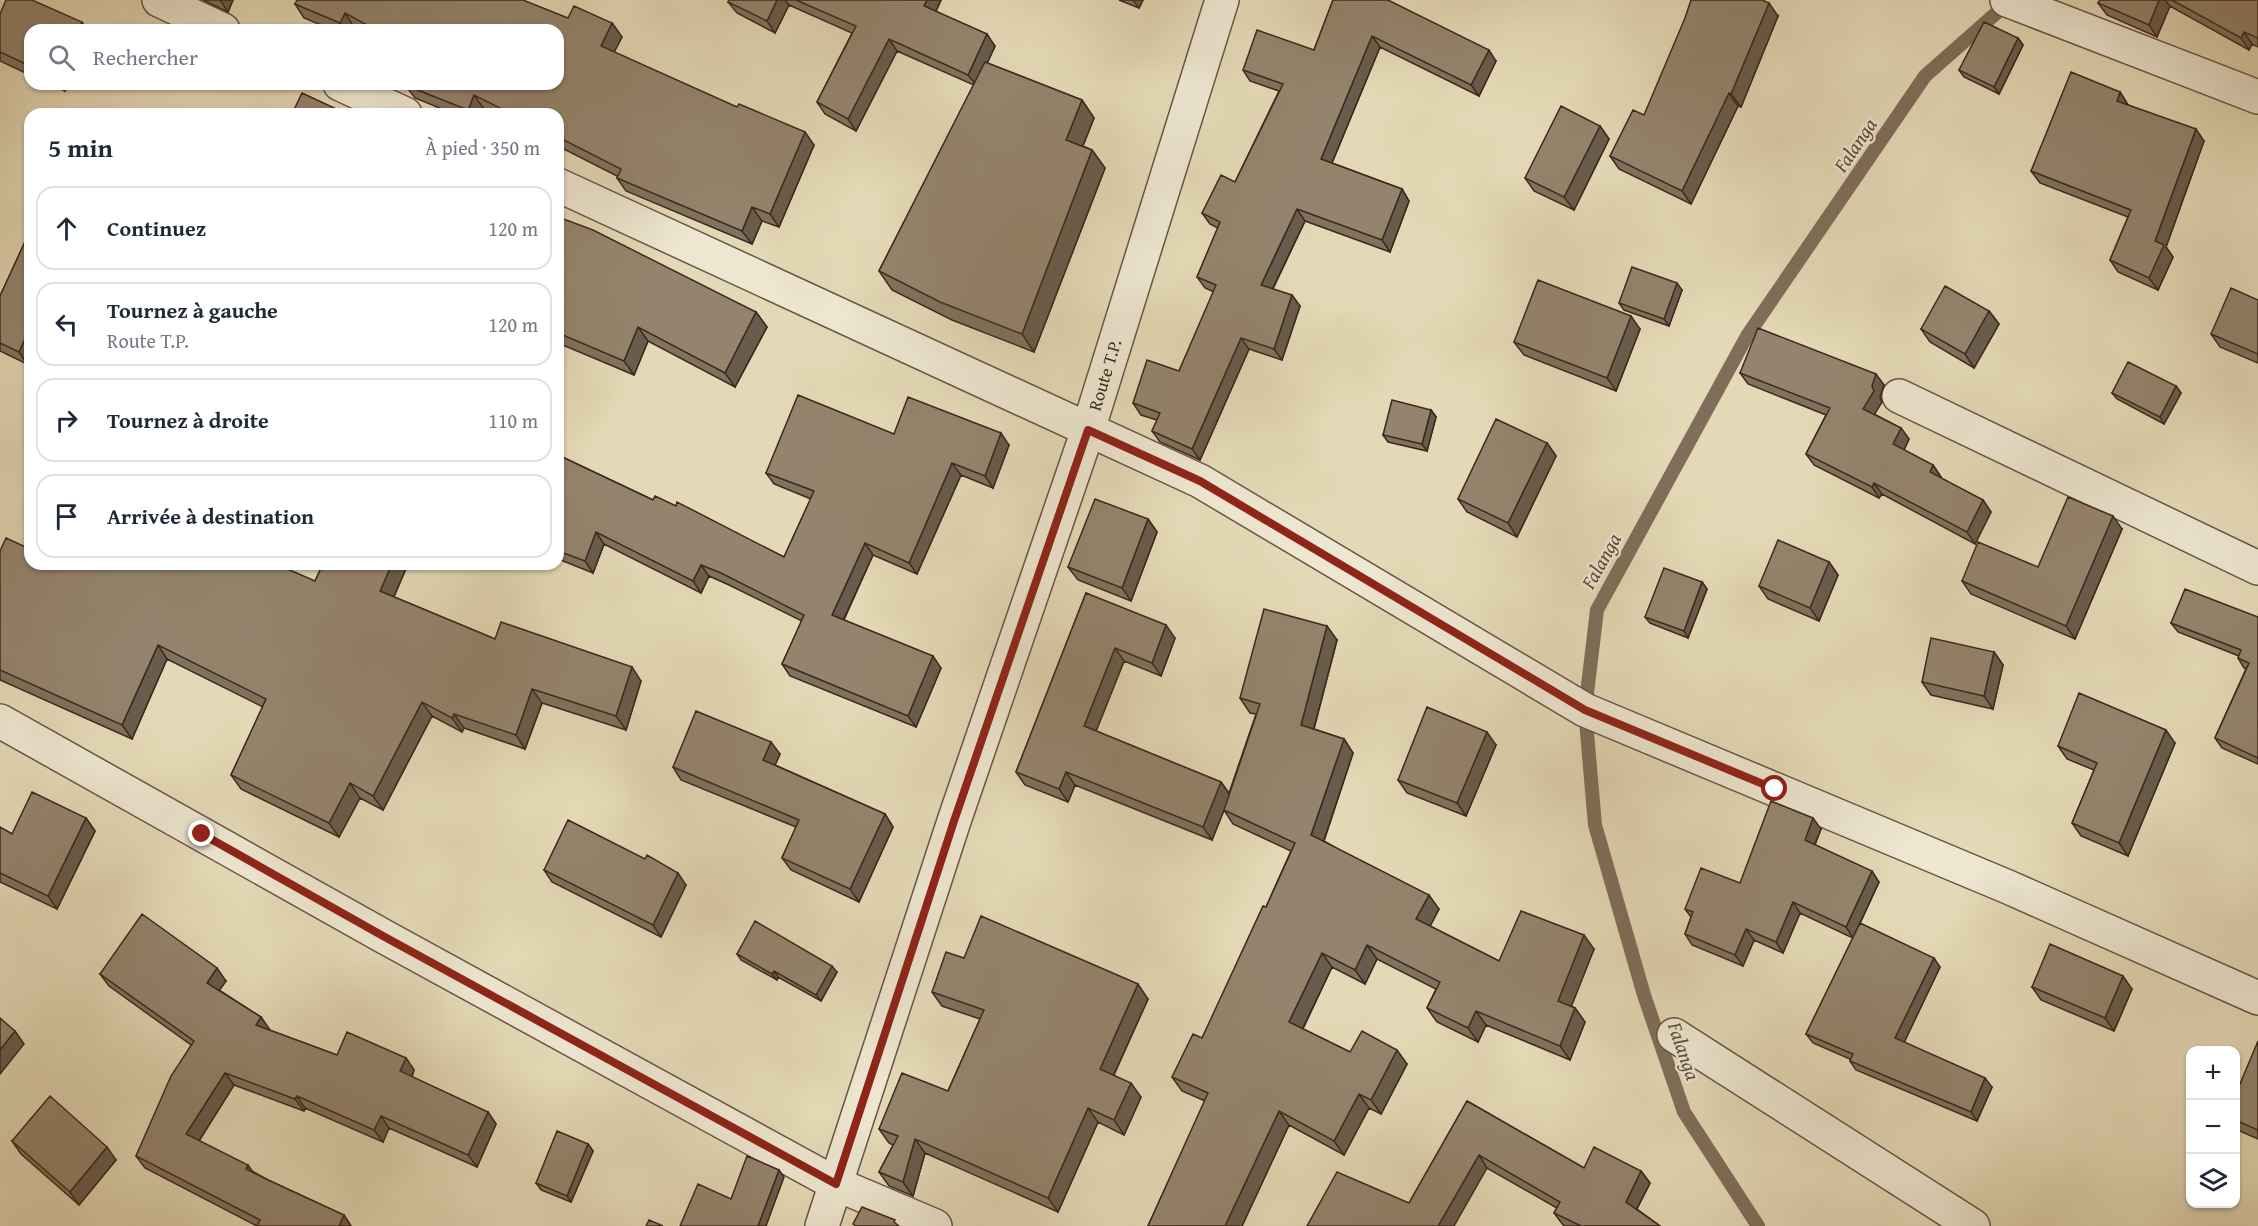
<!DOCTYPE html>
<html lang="fr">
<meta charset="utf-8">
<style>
body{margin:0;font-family:"Gentium Book Plus",serif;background:#f6f6f7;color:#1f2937}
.controls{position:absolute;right:18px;bottom:18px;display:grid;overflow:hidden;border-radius:12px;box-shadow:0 2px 4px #0004}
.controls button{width:54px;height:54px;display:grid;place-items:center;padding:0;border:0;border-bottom:2px solid #e0e1e3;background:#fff;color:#1f2937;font:30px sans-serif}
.stop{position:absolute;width:18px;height:18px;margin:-14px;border:4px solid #8f2418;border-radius:50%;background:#fff}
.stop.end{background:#8f2418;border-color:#fff;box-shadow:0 2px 6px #0008}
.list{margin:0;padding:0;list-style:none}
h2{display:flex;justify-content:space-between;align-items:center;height:78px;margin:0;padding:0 24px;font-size:26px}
h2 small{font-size:20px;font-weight:400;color:#747a83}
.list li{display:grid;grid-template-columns:39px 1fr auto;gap:18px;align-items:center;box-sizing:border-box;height:84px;margin:0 12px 12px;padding:0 12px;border:2px solid #e0e1e3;border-radius:18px}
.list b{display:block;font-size:22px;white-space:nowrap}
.list p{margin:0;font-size:20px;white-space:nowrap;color:#747a83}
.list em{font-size:20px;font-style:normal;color:#747a83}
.icon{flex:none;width:33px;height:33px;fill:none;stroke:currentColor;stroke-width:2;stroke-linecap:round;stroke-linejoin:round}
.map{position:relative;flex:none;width:2258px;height:1226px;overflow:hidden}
.search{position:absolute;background:#fff;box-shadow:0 2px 4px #0004;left:24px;top:24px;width:540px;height:66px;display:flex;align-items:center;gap:15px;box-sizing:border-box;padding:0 21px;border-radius:18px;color:#747a83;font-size:22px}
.panel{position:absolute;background:#fff;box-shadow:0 2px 4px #0004;left:24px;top:108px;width:540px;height:462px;border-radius:18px}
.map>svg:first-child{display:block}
</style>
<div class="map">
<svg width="2258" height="1226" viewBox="0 0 2258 1226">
<rect width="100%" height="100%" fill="#e4d9b6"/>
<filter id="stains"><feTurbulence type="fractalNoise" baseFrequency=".00333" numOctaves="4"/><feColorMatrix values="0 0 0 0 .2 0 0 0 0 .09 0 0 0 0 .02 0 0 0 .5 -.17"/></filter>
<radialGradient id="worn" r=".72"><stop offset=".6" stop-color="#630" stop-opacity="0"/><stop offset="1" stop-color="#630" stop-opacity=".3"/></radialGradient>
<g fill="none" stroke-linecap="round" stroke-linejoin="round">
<!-- stream -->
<path stroke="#806e5a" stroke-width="14" d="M1758,1226l-74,-114 -40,-117 -49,-170 -10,-115 12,-100 150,-274 178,-260 85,-75"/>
<!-- minor casing -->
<g stroke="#685444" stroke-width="36">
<path id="minor" d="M159,0l64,30
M2007,0l251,97
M340,84l65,30
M558,185l642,296 385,229 423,177 250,111
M1899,396l359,172
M0,721l383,215 453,248 99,42
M1674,1035l299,191"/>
</g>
<!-- tertiary casing -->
<g stroke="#685444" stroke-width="36">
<path id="tertiary" d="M822,1226l132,-405 134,-391 134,-430"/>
</g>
<!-- minor -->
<use href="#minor" stroke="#ede6d0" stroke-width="33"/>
<!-- tertiary -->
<use href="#tertiary" stroke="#ede6d0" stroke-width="33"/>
</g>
<!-- wall -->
<path fill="#7f725e" stroke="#3e281e" stroke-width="1.5" d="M203,0h30l-5,12z
M729,0h212l-5,11 59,35 -8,17 95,37 12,18 -11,28 9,4 13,18 -71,184 -82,-32 -60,-30 -13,-19 95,-186 -77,-34 -41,80 -31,-17 -8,-12 35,-69 -63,-28 -14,28 -38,-20 -9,-11z
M1119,0h24l-4,8z
M1333,0l163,61 -17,35 -99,-49 -48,116 70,26 7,12 -19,51 -85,-31 -32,68 27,17 -18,54 -33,-11 -49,111 -40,-18 -8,-11 5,-11 -16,-5 -8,-12 46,-32 35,-79 -9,-4 -8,-11 21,-49 -8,-4 -8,-11 33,-31 44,-91 -29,-10 -7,-11 71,-20z
M2100,0h158v47l-6,-3 -3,6 -79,-44 -13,31 -50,-22 -9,-12z
M295,4l273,14 44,5 10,14 -8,15 200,93 -35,82 -17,-6 -10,23 -126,-53 -9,-13v-2l-59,-30v-32h-64l-10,-5 -2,5h-28l-39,-16 -10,-13 153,-55h-198l-6,-3 -1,3h-20l-29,-12z
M0,14l30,16v45l-30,-14z
M1778,16l-37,91 -3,-1 -47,98 -72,-35 -9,-13 34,-41z
M2018,38l5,7 -24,49 -35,-17 -5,-7z
M51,84h18l-4,7z
M2120,92l8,13 76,36 -38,106 7,10 -15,33 -40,-18 -8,-12 18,-43 -88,-34 -9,-12z
M1600,126l9,13 -35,71 -40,-19 -9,-13z
M558,217l198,95 11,15 -32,60 -87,-46 -14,34 -76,-32z
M30,231v127l-3,6 -27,-13v-55z
M1682,290l-13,36 -45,-16 -5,-7z
M2258,300v63l-38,-16 -9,-13z
M1989,311l10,13 -25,44 -44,-26 -9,-13z
M1640,329l-24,62 -92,-36 -10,-13z
M1740,373l144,12 -4,12 2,5 -8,12 27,14 8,11 -5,11 29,15 8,12 -1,1 43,22 8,12 -16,32 -93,-50 -3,4 -65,-33 -8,-11 20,-39 -78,-31z
M2176,386l5,7 -17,31 -47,-25 -5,-6z
M1431,410l5,7 -9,34 -39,-9 -5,-7z
M894,434l115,11 -16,43 -32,-13 -44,99 -44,-19 -29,65 97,48 -25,59 -126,-51 -8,-12 20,-43 -73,-36 -20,-9 -8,17 -97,-49 -11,29 -35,-14v-104l95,45 131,57 27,-58 -37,-15 -8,-11z
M1547,443l9,13 -39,81 -50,-25 -9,-13z
M1148,519l9,13 -26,69 -53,-21 -10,-13z
M2122,529l-47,110 -104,-45 -9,-13 76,-14z
M0,551l73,17 242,13 8,-17h85l-14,33 101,42 146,42 -15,49 -84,-27 -17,46 -61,-21 -2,4 -30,-16 -49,94 -23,-12 -21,39 -98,-48 -10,-14 32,-68 -96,-48 -35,80 -132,-59z
M1829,562l9,13 -19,46 -51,-22 -9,-13z
M1702,582l5,7 -19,49 -38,-15 -5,-6z
M1086,593l89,45 -14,38 -37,-15 -28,70 125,51 8,11 27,-79 -6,-1 -10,-15 97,-58 -23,89 30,10 9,14 -29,88 115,68 -9,17 69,35 95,-12 -23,57 4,2 10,14 -15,38 -84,-35 -8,17 -41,-20 -10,-14 9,-19 -59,-30 -12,25 -33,-17 -29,62 47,23 57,12 -26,50 -12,-6 -25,47 -55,-30 -47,101h-94l57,-125 -23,-10 -10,-14 30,-39 64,-131 25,-56 -58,-27 -9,-14 -12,30 -137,-55 -7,17 -43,-17 -9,-13z
M2258,617v147l-36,-16 -7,-10 31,-69 -2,-1 -6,-10 1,-2 -61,-24 -7,-9z
M1994,652l9,13 -10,44 -62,-14 -9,-13z
M2175,743l-47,113 -47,-20 -9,-13 22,-53 -27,-11 -9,-13z
M1496,745l-30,71 -59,-23 -9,-13z
M780,754l-5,11 110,49 8,13 -34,75 -68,-32 -9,-12 14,-31 -115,-47 -8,-13z
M86,818l9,13 -38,78 -57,-27v-55l12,7z
M1821,829l-6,16 64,37 -22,48 83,37 -36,75 88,45 -15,34 -121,-51 -6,-9v-2l-37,-16 -7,-9 47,-96 -53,-25 -17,40 -29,-13 -11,26 -51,-21 -7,-11 6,-17 -6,-8 55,-26z
M544,870l142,15 -25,52 -109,-55z
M737,954l100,18 -16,29 -43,-24 -1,3 -36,-20z
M964,958l184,41 -34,76 27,22 -17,38 -26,-13 -40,90 -133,-59 -12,43 -24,-10 -10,-14 14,-27 -4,-2 -10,-14 69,-38 32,-72 -38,-13 -10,-14z
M100,974l126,7 -7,9 42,27 8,13 68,25 69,3 8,12 -2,7 76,35 8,12 -19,43 -88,-39 -6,14 -78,-34 -1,3 -70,-26 -35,56 69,39 76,35 7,11h-94l-112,-58 -9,-12 55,-111 -82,-59z
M2032,987l100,2 -18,42 -73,-31z
M2258,1041v98l-23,-10v-9z
M1467,1101l117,67 57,3 9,12 -13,26 23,17h-95l-2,-1 -9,-12 3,-5 -70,-40 -78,35z
M12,1141l104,19 -37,45 -58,-51z
M588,1144l5,7 -22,51 -30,-12 -5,-7z"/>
<!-- shaded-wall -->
<path fill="#685c4c" stroke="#3e281e" stroke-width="1.5" d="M220,0h13l-5,12z
M777,0h8l4,5 -14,28 -8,-12z
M927,0h14l-8,18 -9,-12z
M1133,0h10l-4,8z
M2159,0h6l5,6 -13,31 -8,-12z
M1769,3l9,13 -37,91 -10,-13z
M345,13l9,14 -1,3h-8l-5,-7z
M82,22l5,8h-9z
M612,23l10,14 -12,23 -9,-14z
M2244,32l8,12 -3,6 -8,-12z
M987,34l8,12 -18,40 -9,-11z
M1372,36l8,11 -51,123 -8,-11z
M2018,38l5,7 -24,49 -5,-7z
M889,39l8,12 -41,80 -8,-12z
M1489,50l7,11 -17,35 -8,-11z
M61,84h8l-4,7z
M2120,92l8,13 -3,8 -8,-12z
M1729,93l9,13 -47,98 -9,-13z
M474,95l10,14 -2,5h-11l-3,-4z
M1082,100l12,18 -16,40 -12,-18z
M1600,126l9,13 -35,71 -10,-13z
M2196,129l8,12 -38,106 7,10 -15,33 -9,-12 6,-37z
M805,132l9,13 -35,82 -9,-13z
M1092,150l13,18 -71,184 -12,-18z
M1402,189l7,12 -19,51 -8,-12z
M752,207l10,14 -10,23 -10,-13z
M1297,209l8,12 -36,75 -8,-11z
M1677,283l5,7 -13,36 -5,-7z
M1292,295l8,11 -18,54 -8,-11z
M1989,311l10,13 -25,44 -9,-14z
M756,312l11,15 -32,60 -10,-14z
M1631,316l9,13 -24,62 -9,-13z
M638,327l10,14 -14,34 -10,-14z
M30,328v30l-3,6 -8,-12z
M1241,338l8,11 -49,111 -8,-11z
M1876,374l8,11 -4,12 2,5 -11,18 -8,-11z
M2176,386l5,7 -17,31 -4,-7z
M1431,410l5,7 -9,34 -5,-7z
M1901,428l8,11 -8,17 -8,-12z
M1001,433l8,12 -16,43 -8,-12z
M1547,443l9,13 -39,81 -9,-14z
M952,463l9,12 -44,99 -8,-11z
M1933,465l8,12 -4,6 -7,-11z
M1874,483l8,11 -3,4 -7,-11z
M1983,500l8,12 -16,32 -8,-12z
M2113,516l9,13 -47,110 -9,-13z
M1148,519l9,13 -26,69 -9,-13z
M596,532l8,12 -11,29 -8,-12z
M865,543l8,12 -33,72 -8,-12z
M1829,562l9,13 -19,46 -9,-13z
M392,564h16l-18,41 -10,-14z
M701,565l8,11 -8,17 -8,-12z
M1702,582l5,7 -19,49 -4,-7z
M1166,625l9,13 -14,38 -9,-13z
M1327,626l10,14 -26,99 -10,-14z
M158,645l9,14 -35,80 -10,-14z
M1115,648l9,13 -31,78 -9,-13z
M1994,652l9,13 -10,44 -9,-13z
M933,656l8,12 -25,59 -8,-11z
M632,667l9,14 -15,49 -10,-14z
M532,689l10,14 -17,46 -9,-14z
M422,702l10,14 -49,94 -10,-14z
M454,714l10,14 -2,4 -10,-14z
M2166,730l9,13 -47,113 -9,-13z
M1487,732l9,13 -30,71 -9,-13z
M1344,739l9,14 -32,96 -10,-14z
M771,742l9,12 -8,18 -9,-12z
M1066,772l9,13 -7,17 -9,-13z
M1221,782l9,13 -18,45 -9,-13z
M350,783l10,15 -21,39 -10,-14z
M885,814l8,13 -34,75 -9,-13z
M86,818l9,13 -38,78 -9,-13z
M1813,818l8,11 -9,22 -7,-11z
M1872,871l7,11 -26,56 -7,-11z
M678,873l8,12 -25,52 -8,-12z
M1429,895l10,14 -13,25 -10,-15z
M1793,902l7,11 -17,40 -7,-11z
M1746,929l8,11 -11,26 -8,-11z
M1584,935l10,14 -26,66 -10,-14z
M1367,945l10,14 -12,25 -10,-14z
M1322,953l10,14 -33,69 -10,-14z
M1934,958l6,9 -38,80 -7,-9z
M832,966l5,6 -16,29 -5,-6z
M217,968l9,13 -10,14 -9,-12z
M774,971l4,6 -1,3 -5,-6z
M2123,976l9,13 -18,42 -9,-13z
M1138,984l10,15 -38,84 -10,-14z
M1575,1008l10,14 -15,38 -10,-14z
M1476,1011l10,14 -8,17 -10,-14z
M261,1017l9,13 -5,8 -9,-13z
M15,1031l9,13 -24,30v-24z
M1397,1050l10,14 -26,50 -10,-14z
M406,1058l8,12 -5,14 -9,-13z
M225,1073l9,12 -39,62 -9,-13z
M1985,1078l7,9 -15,34 -6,-9z
M1131,1083l10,14 -17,38 -10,-15z
M1359,1094l10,14 -25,47 -10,-14z
M297,1096l8,12 -1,3 -9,-12z
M1088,1108l10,14 -40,90 -10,-14z
M1279,1111l10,14 -47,101h-17z
M488,1112l8,12 -19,43 -9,-12z
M381,1116l8,12 -6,14 -9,-12z
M915,1139l10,14 -12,43 -10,-14z
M588,1144l5,7 -22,51 -4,-6z
M107,1147l9,13 -37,45 -9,-13z
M1479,1155l8,13 -33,58h-16z
M248,1165l9,13 -11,-9z
M779,1170l5,7 -18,49h-8z
M1641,1171l9,12 -16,31 -8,-12z
M344,1215l7,11h-12z"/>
<!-- building -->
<path fill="#94846d" stroke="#3e281e" stroke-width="1.5" d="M6,0h26l50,22 -4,8h-48v36l-30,-14v-38z
M297,0h226l45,18 6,-12 38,17 -11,23 136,61 2,-3 66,28 -35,82 -18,-7 -10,24 -125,-53 4,-9 -63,-32v-23h-46l-38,-19 -6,15 -63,-25 153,-1v-54h-182l-31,-17 -5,10 -45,-19z
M729,0h48l-10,21 -39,-19z
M796,0h131l-3,6 63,28 -19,41 -79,-36 -41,80 -31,-17 39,-76z
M1333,0h55l101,50 -18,35 -99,-49 -51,123 81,30 -20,51 -85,-31 -36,76 31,10 -18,54 -33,-11 -49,111 -40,-18 8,-18 -27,-10 14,-43 32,11 37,-86 -19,-8 23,-55 -18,-9 19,-38 14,7 48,-98 -40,-14 14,-40 57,20z
M1691,0h71l7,3 -38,91 -2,-1 -47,98 -72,-35 23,-46 11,5 41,-97z
M2100,0h59l-10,25 -51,-22z
M2172,0h86v38l-14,-6 -3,6z
M1984,22l34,16 -24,49 -35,-17z
M985,62l97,38 -16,40 26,10 -70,184 -82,-32 -61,-31z
M2071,72l49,20 -3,9 79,28 -41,112 9,4 -15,33 -39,-18 21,-50 -100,-39z
M302,93l45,21h-55z
M1561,106l39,20 -36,71 -39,-19z
M558,217l35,13 163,82 -31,61 -87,-46 -14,34 -66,-28z
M30,231v97l-11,24 -19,-9v-47z
M1632,267l45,16 -13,36 -45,-16z
M1538,280l93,36 -24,62 -93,-36z
M1945,286l44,25 -24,43 -44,-25z
M2231,288l27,12v54l-47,-20z
M1758,328l118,46 -4,12 2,5 -11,18 38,19 -8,16 40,21 -3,7 53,28 -16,32 -93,-49 -2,4 -66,-33 24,-46 -90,-35z
M2128,362l48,24 -16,31 -48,-24z
M798,395l96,39 14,-37 93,36 -16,43 -33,-13 -43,100 -44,-20 -33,72 101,41 -25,60 -126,-52 22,-49 -83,-42 -20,-8 -8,16 -97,-49 -11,29 -27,-10v-96l95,45 2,-4 21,10 1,-4 107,55 30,-66 -48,-18z
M1392,400l39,10 -9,34 -39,-9z
M1496,419l51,24 -39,80 -50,-24z
M2068,497l45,19 -47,110 -104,-45 16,-39 60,25z
M1095,499l53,20 -26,69 -54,-21z
M6,538l24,11v15h33l10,4 2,-4h201l39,17 8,-17h69l-12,27 115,48 6,-17 131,45 -16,49 -84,-27 -16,46 -62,-21 -2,4 -30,-16 -49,94 -23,-13 -21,40 -98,-48 35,-76 -108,-54 -36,80 -122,-55v-119z
M1778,540l51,22 -19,46 -51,-22z
M1664,568l38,14 -18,49 -39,-14z
M2185,589l73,28v141l-43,-20 34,-75 -11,-5 3,-8 -70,-27z
M1086,593l80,32 -14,38 -37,-15 -31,78 137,56 -18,45 -137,-55 -7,17 -43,-17z
M1264,609l63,17 -26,99 43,14 -33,96 118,60 -13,24 83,42 22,-50 63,24 -26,66 17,7 -15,38 -84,-35 -8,17 -41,-20 13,-26 -73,-37 -12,25 -33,-17 -33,69 61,30 12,-21 35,19 -26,50 -12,-6 -25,47 -55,-30 -54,115h-77l60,-133 -36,-16 21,-43 9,4 61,-132 3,1 29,-64 -71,-33 36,-106 -20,-6z
M1931,638l63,14 -10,44 -62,-14z
M2079,693l87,37 -47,113 -47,-20 25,-60 -39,-17z
M1427,707l60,25 -30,71 -59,-23z
M696,711l75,31 -8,18 122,54 -35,75 -68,-31 17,-38 -126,-53z
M32,792l54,26 -38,78 -48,-23v-46l12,7z
M1771,801l42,17 -8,22 67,31 -26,56 -53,-25 -17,40 -30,-13 -11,26 -50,-21 8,-22 -8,-3 16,-41 39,15z
M568,820l77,39 2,-4 31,18 -25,52 -109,-55z
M142,914l75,54 -10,15 54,34 -5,8 81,30 10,-23 59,26 -6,13 88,41 -20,43 -87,-39 -7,14 -77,-34 -2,3 -70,-26 -39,61 62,31 -2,4 22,11 76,35 -5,11h-82l3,-6 -124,-64 35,-80 23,-35 -94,-67z
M981,916l157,68 -38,85 31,14 -17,37 -26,-12 -40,90 -133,-59 -12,43 -24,-10 19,-36 -19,-7 23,-56 46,18 36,-81 -52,-18 14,-40 18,6z
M755,921l77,45 -16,29 -42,-24 -2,3 -35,-20z
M1860,923l74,35 -39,80 90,40 -14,34 -121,-51 3,-7 -47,-20z
M2050,944l73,32 -18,42 -73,-31z
M0,1018l15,13 -15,19z
M2258,1041v89l-23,-10v-24z
M50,1096l57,51 -37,45 -58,-51z
M1467,1101l117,67 10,-21 47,24 -15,31 34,24h-79l-27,-13 6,-11 -81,-47 -41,71h-131l30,-54 72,31z
M557,1131l31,13 -21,52 -31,-13z
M747,1156l32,14 -21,56h-78l18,-42 33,15z
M862,1207l33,13 -1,2 5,4h-43l-3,-2z
M649,1220l14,6h-17z"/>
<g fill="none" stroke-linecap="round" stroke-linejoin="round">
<!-- route -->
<path stroke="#8f2418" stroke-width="8" d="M202,834l181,102 453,248 118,-363 134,-391 112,51 385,229 190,79"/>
</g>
<g text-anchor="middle" stroke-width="4.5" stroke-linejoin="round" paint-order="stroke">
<!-- street labels -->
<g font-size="18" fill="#3e281e" stroke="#ede6d0">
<text transform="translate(1105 375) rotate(-73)" y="6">Route T.P.</text>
</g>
<!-- water labels -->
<g font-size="20" font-style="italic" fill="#5f4b3c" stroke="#ede6d0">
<text transform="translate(1855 145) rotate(-56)" y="7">Falanga</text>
<text transform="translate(1601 561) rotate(-61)" y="7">Falanga</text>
<text transform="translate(1684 1051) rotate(71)" y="7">Falanga</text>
</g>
</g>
<rect width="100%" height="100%" filter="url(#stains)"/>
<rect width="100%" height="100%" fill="url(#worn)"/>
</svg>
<div class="controls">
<button>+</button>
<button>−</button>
<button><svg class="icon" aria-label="layers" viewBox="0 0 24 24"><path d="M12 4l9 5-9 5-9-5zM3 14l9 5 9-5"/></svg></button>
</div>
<div class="stop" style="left:1775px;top:789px"></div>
<div class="stop end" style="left:202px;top:834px"></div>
<div class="search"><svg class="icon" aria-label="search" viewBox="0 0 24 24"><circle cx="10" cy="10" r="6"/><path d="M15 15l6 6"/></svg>Rechercher</div>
<section class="panel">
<h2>5 min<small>À pied · 350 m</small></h2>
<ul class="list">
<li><svg class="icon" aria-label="ahead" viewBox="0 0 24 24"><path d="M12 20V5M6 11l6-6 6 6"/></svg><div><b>Continuez</b></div><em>120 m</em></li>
<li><svg class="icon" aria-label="left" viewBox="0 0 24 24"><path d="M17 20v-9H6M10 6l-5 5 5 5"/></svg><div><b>Tournez à gauche</b><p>Route T.P.</p></div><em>120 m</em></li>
<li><svg class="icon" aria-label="right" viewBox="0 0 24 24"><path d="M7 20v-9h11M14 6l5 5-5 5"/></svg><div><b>Tournez à droite</b></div><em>110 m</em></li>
<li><svg class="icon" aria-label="arrive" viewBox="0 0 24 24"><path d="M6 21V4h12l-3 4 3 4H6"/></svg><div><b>Arrivée à destination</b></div></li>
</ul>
</section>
</div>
